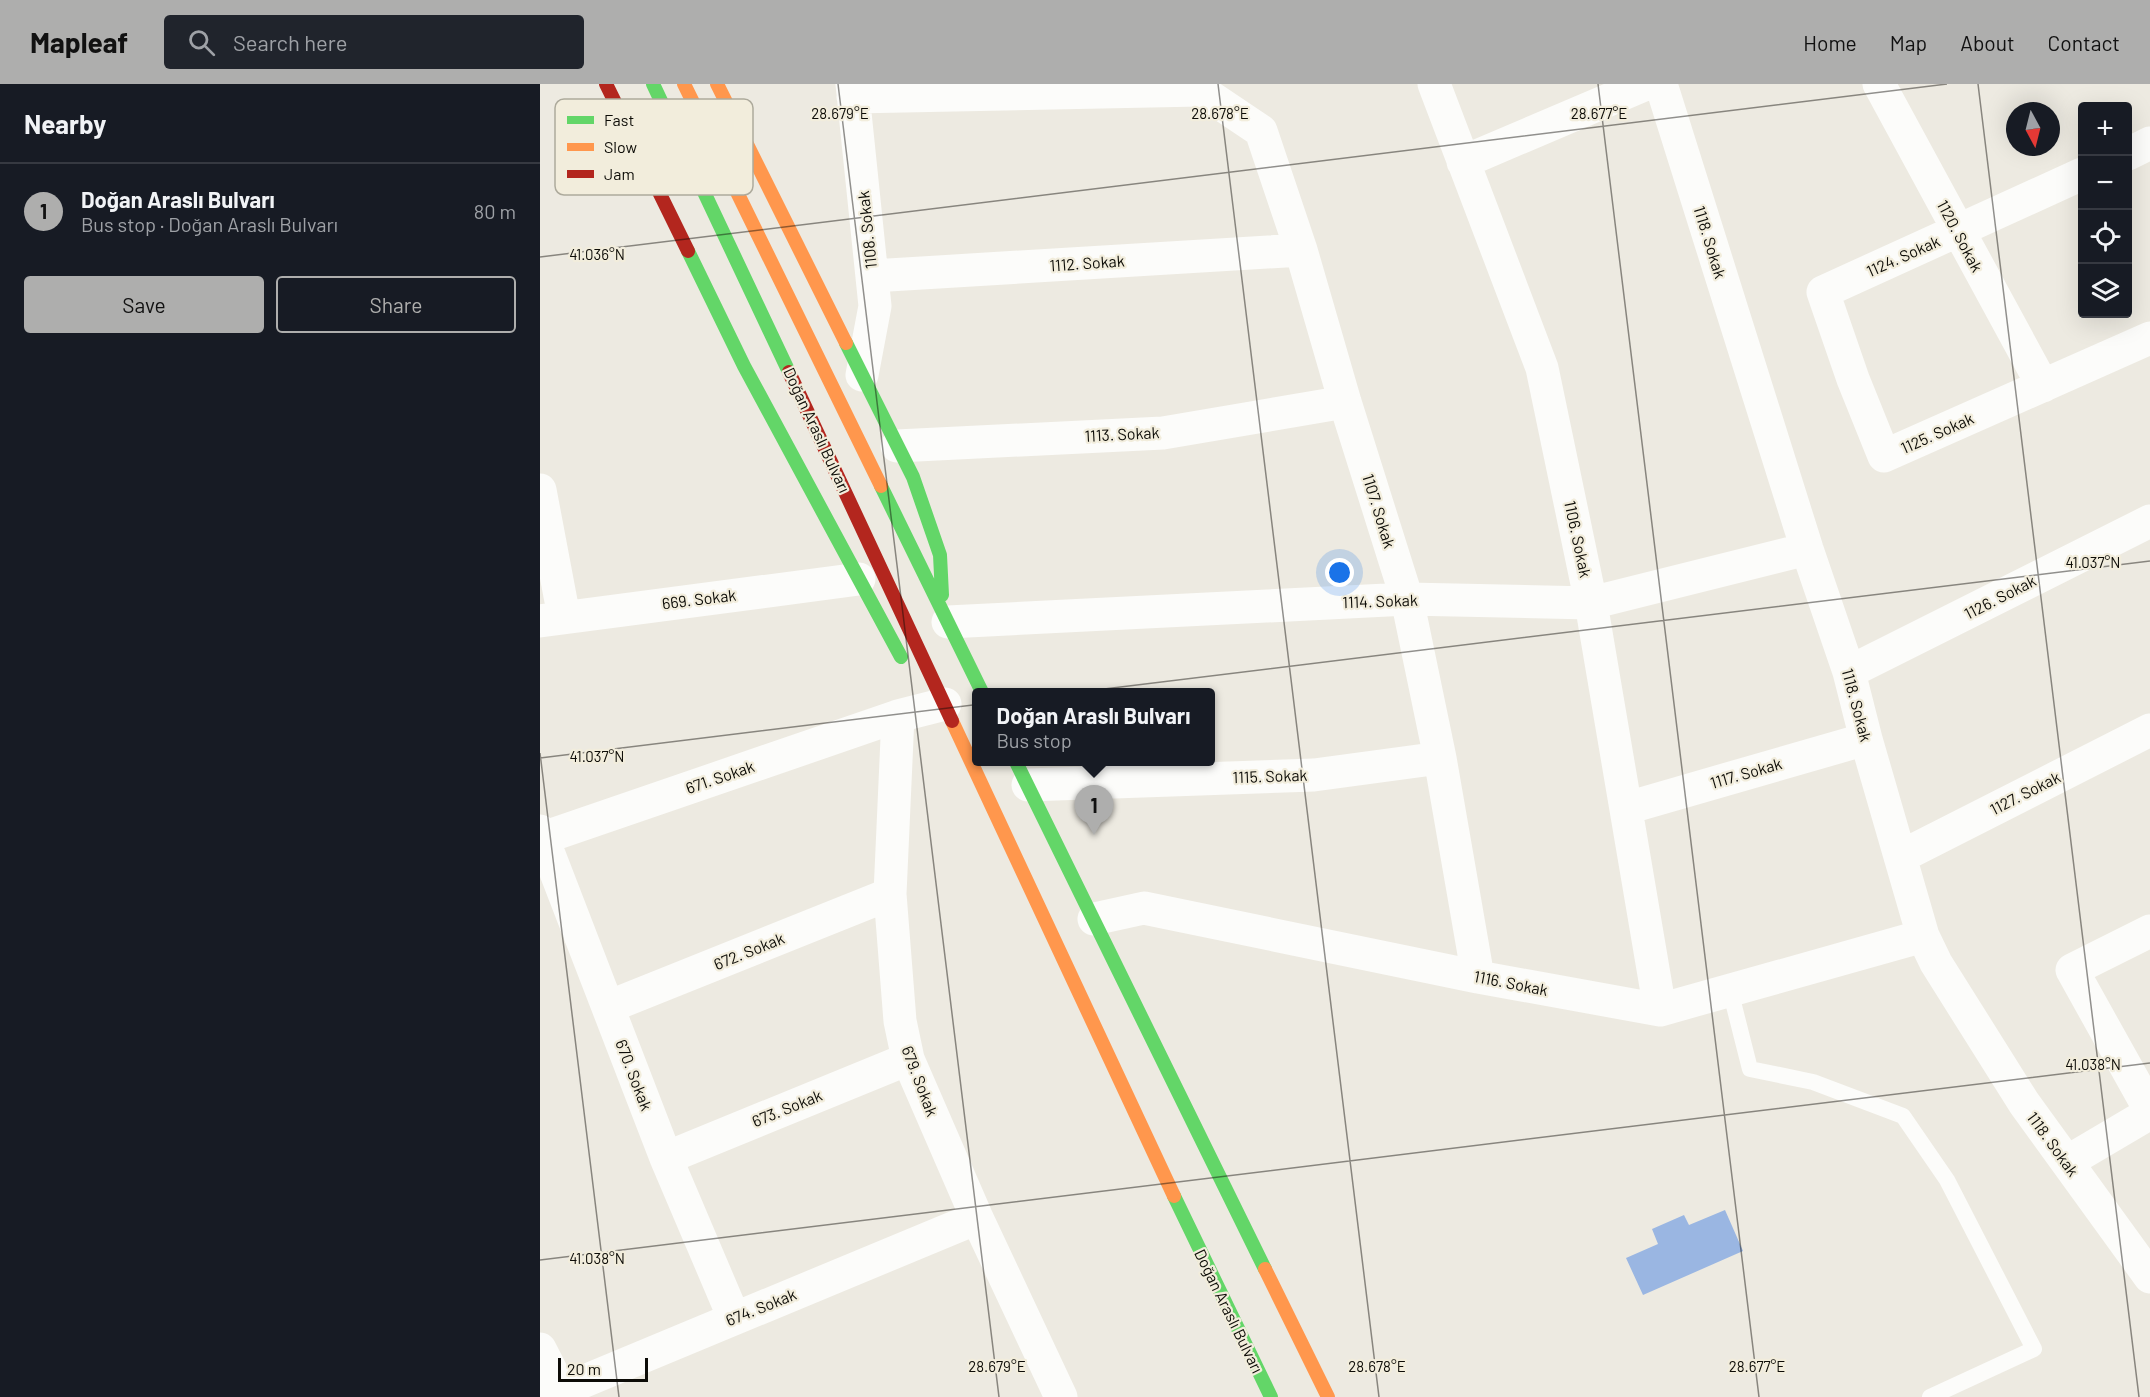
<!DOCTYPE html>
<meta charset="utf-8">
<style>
body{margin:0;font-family:Barlow,sans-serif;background:#20242c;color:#f1f3f6}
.controls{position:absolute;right:18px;top:18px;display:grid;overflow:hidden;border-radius:6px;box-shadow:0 6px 24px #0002}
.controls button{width:54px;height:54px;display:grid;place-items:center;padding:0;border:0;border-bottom:2px solid #363941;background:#171b24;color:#f1f3f6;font:30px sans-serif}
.compass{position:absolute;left:1466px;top:18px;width:54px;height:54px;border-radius:50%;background:#171b24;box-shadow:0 6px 24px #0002;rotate:173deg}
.scale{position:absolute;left:18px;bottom:15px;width:90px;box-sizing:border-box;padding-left:6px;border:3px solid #0d0c07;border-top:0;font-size:16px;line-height:21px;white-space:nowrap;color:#0d0c07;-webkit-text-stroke:4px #f2eddc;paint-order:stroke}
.you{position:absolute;left:800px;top:489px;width:21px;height:21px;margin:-15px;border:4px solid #fff;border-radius:50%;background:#1a73e8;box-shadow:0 0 0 9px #1a73e833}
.badge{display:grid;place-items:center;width:39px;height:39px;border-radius:50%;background:#aeaead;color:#111;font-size:20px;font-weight:700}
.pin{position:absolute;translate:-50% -50px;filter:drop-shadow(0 2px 3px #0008)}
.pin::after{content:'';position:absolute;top:32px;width:21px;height:18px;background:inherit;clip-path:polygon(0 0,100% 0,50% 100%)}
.popup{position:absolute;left:432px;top:604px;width:243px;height:78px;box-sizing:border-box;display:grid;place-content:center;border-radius:6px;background:#171b24;filter:drop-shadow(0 2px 4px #0005);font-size:20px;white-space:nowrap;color:#9ea1a6}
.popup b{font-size:22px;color:#f1f3f6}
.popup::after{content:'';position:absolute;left:50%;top:100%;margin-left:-12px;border:12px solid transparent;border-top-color:#171b24}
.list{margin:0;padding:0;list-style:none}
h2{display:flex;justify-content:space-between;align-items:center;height:78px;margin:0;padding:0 24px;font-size:26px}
h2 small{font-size:20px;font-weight:400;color:#9ea1a6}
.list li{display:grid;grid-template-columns:39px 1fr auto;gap:18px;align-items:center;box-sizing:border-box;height:96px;padding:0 24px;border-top:2px solid #363941}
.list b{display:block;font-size:22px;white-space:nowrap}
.list p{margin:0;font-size:20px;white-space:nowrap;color:#9ea1a6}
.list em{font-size:20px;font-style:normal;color:#9ea1a6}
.actions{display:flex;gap:12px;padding:18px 24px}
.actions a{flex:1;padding:14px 0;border:2px solid #aeaead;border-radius:6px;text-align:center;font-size:21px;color:#aeaead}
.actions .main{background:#aeaead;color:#111}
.icon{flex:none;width:33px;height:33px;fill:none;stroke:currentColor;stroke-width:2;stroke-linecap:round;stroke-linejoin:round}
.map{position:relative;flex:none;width:1610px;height:1313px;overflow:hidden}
header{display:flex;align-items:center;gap:36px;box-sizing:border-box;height:84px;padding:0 30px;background:#aeaead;color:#111}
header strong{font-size:28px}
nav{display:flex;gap:33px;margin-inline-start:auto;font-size:21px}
.search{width:420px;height:54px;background:#20242c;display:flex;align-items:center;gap:15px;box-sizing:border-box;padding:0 21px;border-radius:6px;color:#9ea1a6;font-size:22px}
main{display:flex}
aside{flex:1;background:#171b24}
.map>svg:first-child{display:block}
</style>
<header>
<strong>Mapleaf</strong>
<div class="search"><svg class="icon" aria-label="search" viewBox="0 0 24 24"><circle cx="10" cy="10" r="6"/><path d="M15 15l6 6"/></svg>Search here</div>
<nav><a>Home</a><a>Map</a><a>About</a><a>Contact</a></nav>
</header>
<main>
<aside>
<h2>Nearby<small></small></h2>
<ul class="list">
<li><span class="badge">1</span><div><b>Doğan Araslı Bulvarı</b><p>Bus stop · Doğan Araslı Bulvarı</p></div><em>80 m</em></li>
</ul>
<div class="actions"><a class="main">Save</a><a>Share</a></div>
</aside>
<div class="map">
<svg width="1610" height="1313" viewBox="0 0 1610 1313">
<rect width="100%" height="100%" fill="#edeae1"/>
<!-- water -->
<path fill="#9ab6e2" d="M1185,1126l18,41 -100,44 -17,-37 32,-14 -6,-15 32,-14 5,10z"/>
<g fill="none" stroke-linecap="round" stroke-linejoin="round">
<!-- lane -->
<path stroke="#fcfcfa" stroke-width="16" d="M1190,906l20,79 63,13 90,34 44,64 87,169 -104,48"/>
<!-- street -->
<path stroke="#fcfcfa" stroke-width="33" d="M312,0l23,222 -13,69
M658,0l2,6 61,41 40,119 44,152 62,197 33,159 38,219
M894,0l108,284 49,235 69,407
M1121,0l146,465 42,123 17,67 57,197 13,27 88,140 126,174
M1339,0l164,302
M313,13l347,-7
M1588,70l22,-11
M923,78l183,-78
M1542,90l-259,118 30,87 31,77 266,-118
M332,192l429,-26
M357,362l266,-13 182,-31
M0,406l24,127
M0,537l319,-42
M408,538l459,-23 184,4 216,-54
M1309,588l301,-151
M405,620l-47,12 -8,178 10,127 8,38 69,159 84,179
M488,701l286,-10 126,-17
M1087,724l239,-69
M0,747l126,327 68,160
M3,754l355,-122
M1360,773l250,-127
M554,835l50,-11 334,69 182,33 263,-74
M1610,847l-78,39 78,140
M68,923l282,-113
M126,1074l242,-99
M1527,1078l83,-49
M0,1265l21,41
M6,1313l431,-179"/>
<!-- fast -->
<path stroke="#63d668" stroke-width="14" d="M113,0l136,288
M148,167l56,115 157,291
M306,259l67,134 27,78 2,40
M341,402l101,206
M476,678l249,507
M634,1112l97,201"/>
<!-- slow -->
<path stroke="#ff974d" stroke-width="14" d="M144,0l197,402
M177,0l129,259
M412,637l222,475
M725,1185l63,128"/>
<!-- jam -->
<path stroke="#b3261e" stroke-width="14" d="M66,0l82,167
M249,288l163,349"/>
</g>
<!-- ticks -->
<path fill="none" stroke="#0d0c07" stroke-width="1.5" stroke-opacity="0.45" d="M298,0l161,1313M678,0l161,1313M1058,0l161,1313M1438,0l161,1313M0,173l1407,-173M0,669l79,644M0,674l1610,-197M0,1176l1610,-197"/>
<g text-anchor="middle" stroke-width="4.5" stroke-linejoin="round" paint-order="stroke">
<!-- street labels -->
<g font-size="16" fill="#0d0c07" stroke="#f2eddc">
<text transform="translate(327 146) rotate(-96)" y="6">1108. Sokak</text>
<text transform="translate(1420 152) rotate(62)" y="6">1120. Sokak</text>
<text transform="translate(1170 158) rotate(73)" y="6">1118. Sokak</text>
<text transform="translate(1363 172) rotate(-24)" y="6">1124. Sokak</text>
<text transform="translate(547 179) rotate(-4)" y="6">1112. Sokak</text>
<text transform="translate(277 346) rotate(65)" y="6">Doğan Araslı Bulvarı</text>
<text transform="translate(1397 349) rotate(-24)" y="6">1125. Sokak</text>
<text transform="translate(582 350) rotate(-3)" y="6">1113. Sokak</text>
<text transform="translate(839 427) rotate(73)" y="6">1107. Sokak</text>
<text transform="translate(1038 455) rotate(78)" y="6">1106. Sokak</text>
<text transform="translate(1460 513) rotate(-27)" y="6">1126. Sokak</text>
<text transform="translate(159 515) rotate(-7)" y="6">669. Sokak</text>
<text transform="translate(840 517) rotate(-2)" y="6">1114. Sokak</text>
<text transform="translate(1317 621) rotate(75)" y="6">1118. Sokak</text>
<text transform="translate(1206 689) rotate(-16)" y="6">1117. Sokak</text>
<text transform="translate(730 692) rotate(-2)" y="6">1115. Sokak</text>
<text transform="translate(180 693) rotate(-19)" y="6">671. Sokak</text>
<text transform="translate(1485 709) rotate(-27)" y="6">1127. Sokak</text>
<text transform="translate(209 867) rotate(-22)" y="6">672. Sokak</text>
<text transform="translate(971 899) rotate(11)" y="6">1116. Sokak</text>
<text transform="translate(94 991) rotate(69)" y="6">670. Sokak</text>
<text transform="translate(380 997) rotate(69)" y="6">679. Sokak</text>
<text transform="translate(247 1024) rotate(-22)" y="6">673. Sokak</text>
<text transform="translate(1513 1060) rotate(54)" y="6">1118. Sokak</text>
<text transform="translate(221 1223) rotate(-22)" y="6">674. Sokak</text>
<text transform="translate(689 1227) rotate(64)" y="6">Doğan Araslı Bulvarı</text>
</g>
</g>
<!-- legend -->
<rect x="15" y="15" width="198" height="96" rx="9" fill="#f2eddc" stroke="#adaa9c" stroke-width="1.5"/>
<rect x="27" y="32" width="27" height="8" fill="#63d668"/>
<rect x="27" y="59" width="27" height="8" fill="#ff974d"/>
<rect x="27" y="86" width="27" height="8" fill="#b3261e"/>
<g font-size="16" fill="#0d0c07">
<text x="64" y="42">Fast</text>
<text x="64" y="69">Slow</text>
<text x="64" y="96">Jam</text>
</g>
<g font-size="15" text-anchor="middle" fill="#0d0c07" stroke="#f2eddc" stroke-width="4.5" stroke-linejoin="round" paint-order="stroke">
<text x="300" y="35">28.679°E</text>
<text x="680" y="35">28.678°E</text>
<text x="1059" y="35">28.677°E</text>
<text x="57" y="176">41.036°N</text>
<text x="1553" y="484">41.037°N</text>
<text x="57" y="678">41.037°N</text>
<text x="1553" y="986">41.038°N</text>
<text x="57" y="1180">41.038°N</text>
<text x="457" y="1288">28.679°E</text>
<text x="837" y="1288">28.678°E</text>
<text x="1217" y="1288">28.677°E</text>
</g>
</svg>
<div class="controls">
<button>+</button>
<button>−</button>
<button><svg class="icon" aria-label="locate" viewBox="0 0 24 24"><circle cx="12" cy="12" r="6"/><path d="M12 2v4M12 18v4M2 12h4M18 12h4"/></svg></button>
<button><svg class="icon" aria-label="layers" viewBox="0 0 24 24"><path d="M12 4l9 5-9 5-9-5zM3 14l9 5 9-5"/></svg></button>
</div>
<svg class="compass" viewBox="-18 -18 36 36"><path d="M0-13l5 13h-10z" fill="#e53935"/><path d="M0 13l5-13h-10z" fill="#9ea1a6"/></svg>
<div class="scale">20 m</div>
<div class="you"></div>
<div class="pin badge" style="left:554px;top:751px">1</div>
<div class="popup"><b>Doğan Araslı Bulvarı</b>Bus stop</div>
</div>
</main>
